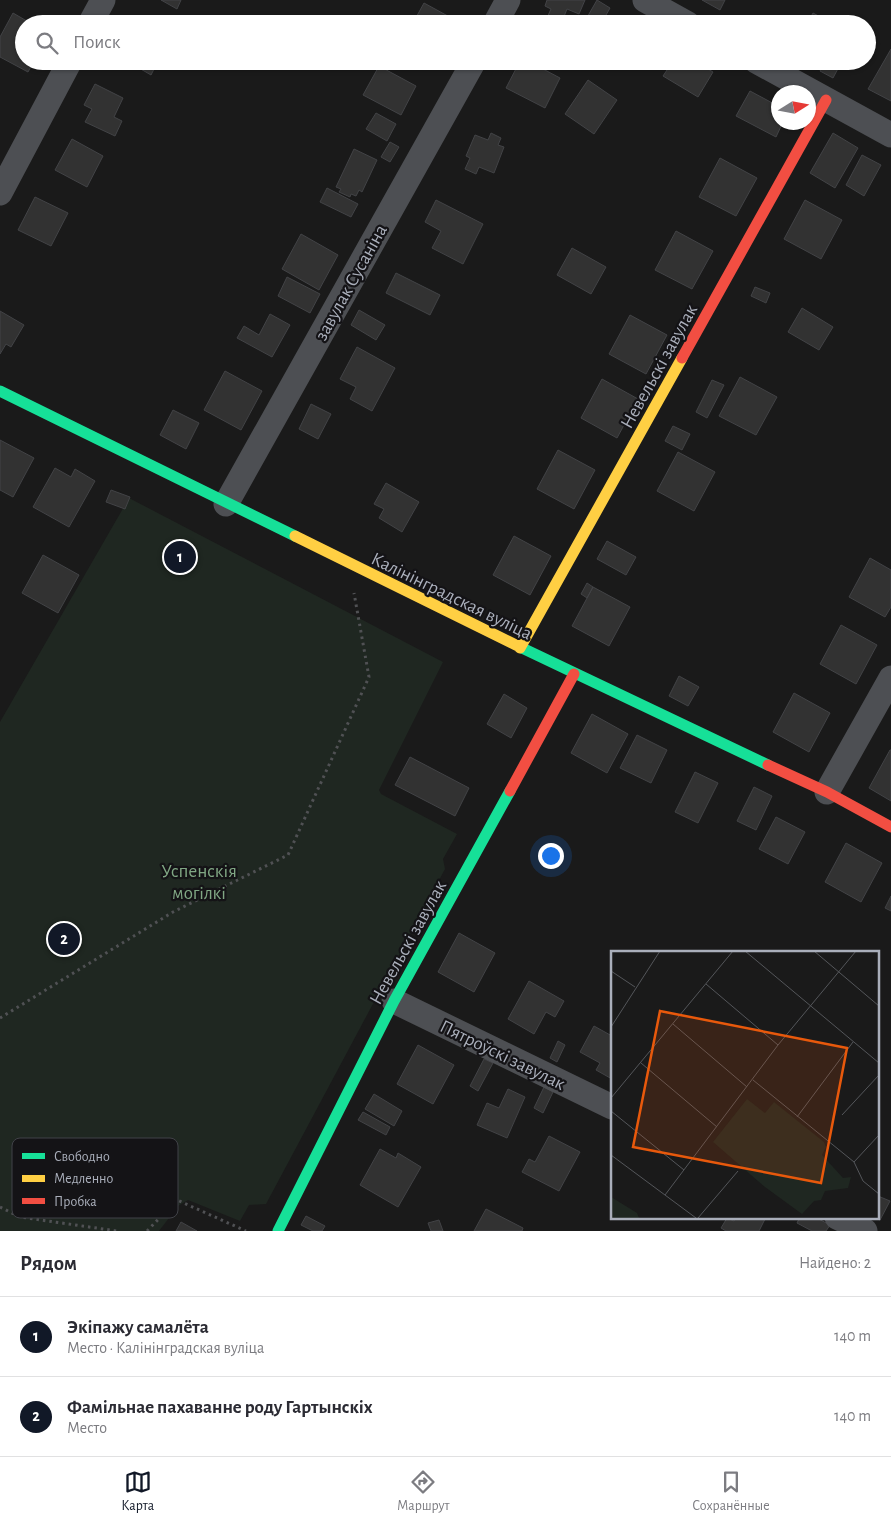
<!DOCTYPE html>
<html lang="ru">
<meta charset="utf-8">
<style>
body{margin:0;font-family:"Alegreya Sans",sans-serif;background:#f7f7f7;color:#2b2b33}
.compass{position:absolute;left:771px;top:85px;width:45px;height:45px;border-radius:50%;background:#fff;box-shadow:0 1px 4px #0004;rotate:79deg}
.you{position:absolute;left:550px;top:855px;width:18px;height:18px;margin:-12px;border:4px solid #fff;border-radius:50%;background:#1a73e8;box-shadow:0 0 0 8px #1a73e833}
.badge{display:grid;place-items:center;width:32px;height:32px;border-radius:50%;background:#111827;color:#fff;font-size:16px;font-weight:700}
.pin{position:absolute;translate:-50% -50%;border:2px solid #fff;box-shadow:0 1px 5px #0006}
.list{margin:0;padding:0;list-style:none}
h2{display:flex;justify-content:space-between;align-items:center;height:65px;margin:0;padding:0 20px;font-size:21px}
h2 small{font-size:16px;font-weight:400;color:#7c7c81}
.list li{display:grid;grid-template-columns:32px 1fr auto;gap:15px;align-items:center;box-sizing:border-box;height:80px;padding:0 20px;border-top:1px solid #e1e1e2}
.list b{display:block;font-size:19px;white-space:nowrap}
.list p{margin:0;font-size:16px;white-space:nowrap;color:#7c7c81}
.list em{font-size:16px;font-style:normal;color:#7c7c81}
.icon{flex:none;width:28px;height:28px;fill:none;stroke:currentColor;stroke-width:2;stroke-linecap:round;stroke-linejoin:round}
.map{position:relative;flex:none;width:891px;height:1231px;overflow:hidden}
.search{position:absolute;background:#fff;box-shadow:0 1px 4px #0004;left:15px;right:15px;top:15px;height:55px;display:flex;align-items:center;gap:12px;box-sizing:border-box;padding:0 18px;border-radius:28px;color:#7c7c81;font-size:19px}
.sheet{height:225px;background:#fff}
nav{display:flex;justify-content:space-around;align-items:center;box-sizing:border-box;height:70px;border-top:1px solid #e1e1e2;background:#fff;font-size:14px;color:#7c7c81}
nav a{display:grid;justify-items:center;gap:2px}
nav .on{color:#111827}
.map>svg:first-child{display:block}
</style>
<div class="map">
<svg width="891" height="1231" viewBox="0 0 891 1231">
<rect width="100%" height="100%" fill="#1a1a1a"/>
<!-- green -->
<path fill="#1f2721" d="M129,498l314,164 -64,128 2,4 76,40 -14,25 2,10 -179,335 -17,1 -9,16 -52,-21 -10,6 -19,25h-159v-509z"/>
<!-- building -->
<path fill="#323232" stroke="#424346" d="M161,0h20l-4,9z
M547,0h38l-6,14 -12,-5 -6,15 -15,-4 5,-11 -6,-3z
M597,0l13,8 -9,16h-12l-4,-3z
M702,0h23l-5,10z
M424,3l33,18 -1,3 -43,-1z
M13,13l19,11h-8v37h10l-6,11 -28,-15v-20z
M813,13l11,6 -3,5h-14z
M891,49v52l-23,-12z
M127,61h31l-7,14z
M520,61h8l32,17 -15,30 -39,-20z
M673,61h22l18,11 -15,25 -35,-21z
M826,61l15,2 -8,15 -13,-7z
M379,66l37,20 -15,29 -38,-20z
M588,80l29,20 -23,34 -29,-20z
M95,84l28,14 -9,19 8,4 -7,15 -30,-14 7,-13 -8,-4z
M750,91l28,15v16h5l-7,15 -40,-21z
M376,113l20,11 -9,17 -21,-12z
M491,133l10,5 -3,7 6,2 -10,26 -15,-6 -3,7 -11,-5 5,-11 -4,-2 9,-21 13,5z
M833,133l25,15 -23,40 -25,-15z
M72,139l31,17 -16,31 -32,-17z
M390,142l9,5 -9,15 -9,-5z
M354,149l23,11 -15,32 -3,-2 -3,6 -5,-2 -1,3 -11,-5 2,-3 -5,-2z
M862,155l19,10 -17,31 -18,-11z
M720,158l37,20 -21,38 -37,-19z
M327,188l31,16 -7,13 -31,-15z
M35,197l33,16 -17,33 -33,-16z
M436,200l47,24 -20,40 -31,-16 9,-17 -16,-9z
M805,200l37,20 -21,39 -37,-20z
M676,231l37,20 -21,38 -37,-19z
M301,234l37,21 -19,35 -37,-21z
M572,248l34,19 -15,27 -34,-19z
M396,273l44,22 -10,20 -44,-22z
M287,277l33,17 -10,19 -32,-17z
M755,287l15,6 -4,10 -15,-7z
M802,308l31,19 -14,23 -31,-18z
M359,310l26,15 -9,15 -25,-15z
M0,311l24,14 -13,22 -5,-3 -6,10z
M270,314l20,11 -18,32 -35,-19 7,-12 15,9z
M630,315l37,20 -21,39 -37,-20z
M357,347l38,21 -23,43 -22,-12 6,-12 -16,-8z
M225,371l37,20 -21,39 -37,-20z
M740,377l37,20 -21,38 -37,-19z
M602,379l36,20 -21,39 -36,-20z
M712,380l12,5 -17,33 -11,-6z
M311,404l20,10 -13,25 -19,-10z
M173,410l26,13 -13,26 -26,-14z
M673,426l17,8 -8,16 -17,-9z
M0,440l34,18 -21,39 -13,-7z
M558,450l37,20 -21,39 -37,-20z
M678,452l37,20 -21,39 -37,-20z
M55,468l16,9 4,-8 20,12 -26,46 -36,-20z
M386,483l33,19 -17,30 -23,-14 5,-9 -10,-5z
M111,490l19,7 -5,12 -19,-7z
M514,536l37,20 -21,39 -37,-20z
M607,541l29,16 -10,18 -29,-16z
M43,555l36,20 -21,38 -36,-20z
M870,558l21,12v37l-6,10 -36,-20z
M587,583l6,4 -6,11 -6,-4z
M593,587l37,20 -21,39 -37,-20z
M841,625l36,20 -21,39 -36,-20z
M679,676l20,11 -11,19 -19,-10z
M794,693l36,20 -21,39 -36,-20z
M504,694l23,14 -16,30 -24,-14z
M592,714l36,20 -21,39 -36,-20z
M637,735l30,15 -16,33 -31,-15z
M890,750h1v51l-22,-13z
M410,757l59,31 -14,28 -60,-31z
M695,772l23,11 -20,40 -23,-11z
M754,787l18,9 -16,34 -19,-9z
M776,817l29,15 -17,32 -29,-15z
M846,843l36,20 -21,39 -36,-20z
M891,896v15l-6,-3z
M459,933l36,20 -21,39 -36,-20z
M529,981l35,20 -9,16 -9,-5 -12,22 -26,-15z
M594,1026l18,10v43l-16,-9 4,-7 -20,-11z
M558,1041l7,4 -8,17 -7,-4z
M418,1045l36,20 -21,39 -36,-20z
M484,1059l9,4 -15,28 -8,-5z
M544,1087l9,5 -10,21 -9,-5z
M508,1089l17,8 -18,41 -30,-13 10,-22 12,5z
M374,1094l28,17 -8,15 -29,-17z
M363,1112l27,15 -4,8 -28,-15z
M549,1136l31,16 -21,39 -37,-19 7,-13 6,3z
M380,1149l16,9 2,-5 23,14 -23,40 -38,-22z
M878,1196l12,5 -10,19 -6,-3h3z
M486,1209l37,19 -1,3h-48z
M306,1216l19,10 -3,5h-9l-12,-6z
M736,1217h30l-7,14h-33l-5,-3 6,-10 7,3z
M800,1217h15l15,8 -4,6h-14l-15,-8z
M439,1220l4,11h-12l-3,-8z
M181,1222l16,9h-21z"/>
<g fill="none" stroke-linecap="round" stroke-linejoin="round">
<!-- path -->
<path stroke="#505154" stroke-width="3" stroke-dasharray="2.5 4" stroke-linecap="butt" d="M0,1018l173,-106 115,-57 81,-178 -15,-84
M0,1207l20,10 97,14
M147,1231l30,-31 69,31"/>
<!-- street -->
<path stroke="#4d4f53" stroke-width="25" d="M645,0l43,24
M90,24l13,-24
M495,24l13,-24
M756,61l135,74
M0,193l70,-132
M226,504l248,-443
M827,792l64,-114
M394,1001l218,106
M837,1217l28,14"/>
<!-- fast -->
<path stroke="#16e098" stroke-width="11" d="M0,391l295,145
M520,647l248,118
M278,1231l116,-230 116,-210"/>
<!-- slow -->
<path stroke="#ffcf43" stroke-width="11" d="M295,536l225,111
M520,648l162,-290"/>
<!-- jam -->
<path stroke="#f24e42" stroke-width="11" d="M682,358l144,-258
M768,765l59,27 64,35
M510,791l64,-117"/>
</g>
<g text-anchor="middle" stroke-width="4.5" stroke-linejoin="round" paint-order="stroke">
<!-- street labels -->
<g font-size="19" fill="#aaafbb" stroke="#141316">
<text transform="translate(350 282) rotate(-61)" y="7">завулак Сусаніна</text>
<text transform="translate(658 366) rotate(-61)" y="7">Невельскі завулак</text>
<text transform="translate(452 595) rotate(26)" y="7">Калінінградская вуліца</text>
<text transform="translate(407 942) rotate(-61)" y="7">Невельскі завулак</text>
<text transform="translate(503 1054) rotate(26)" y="7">Пятроўскі завулак</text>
</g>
<!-- park labels -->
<g font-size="19" fill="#80a784" stroke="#141316">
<text x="199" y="877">Успенскія<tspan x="199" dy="22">могілкі</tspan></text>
</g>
</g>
<!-- overview -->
<g transform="translate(611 951)">
<rect width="268" height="268" fill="#1a1a1a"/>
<path d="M136,148l18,14 9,-11 50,40 2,5 -4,8 21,23 8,-1 -3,11 -23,3 -4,9 -7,1 -12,13 -37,-27 -52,-45zM0,246l26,16 2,5h-28z" fill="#1f2721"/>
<path fill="none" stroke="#54565a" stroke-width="1" d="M134,0l134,112M203,0l65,55M0,20l24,16M95,33l72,61M62,73l74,63M0,76l49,-76M30,112l76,64M142,129l101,82 9,19 16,13M0,147l122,-147M0,160l73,59M231,164l37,-40M186,166l56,-75M0,204l85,63M243,211l25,-27M54,244l113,-150 78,-94M87,267l40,-47"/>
<path fill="#e8590c" fill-opacity="0.15" stroke="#e8590c" stroke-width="2.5" d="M49,60l187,37 -26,135 -188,-36z"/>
<rect width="268" height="268" fill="none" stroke="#aaafbb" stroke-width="2.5"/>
</g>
<!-- legend -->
<rect x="12" y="1138" width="166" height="80" rx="8" fill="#141316" stroke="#414248" stroke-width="1"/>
<rect x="22" y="1153" width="23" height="6" fill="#16e098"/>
<rect x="22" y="1175" width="23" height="7" fill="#ffcf43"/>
<rect x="22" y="1198" width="23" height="6" fill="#f24e42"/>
<g font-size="14" fill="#aaafbb">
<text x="54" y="1161">Свободно</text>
<text x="54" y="1183">Медленно</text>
<text x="54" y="1206">Пробка</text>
</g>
</svg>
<svg class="compass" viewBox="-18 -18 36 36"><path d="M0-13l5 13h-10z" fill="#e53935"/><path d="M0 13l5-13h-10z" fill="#7c7c81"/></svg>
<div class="you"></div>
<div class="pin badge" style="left:180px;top:557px">1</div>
<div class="pin badge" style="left:64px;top:939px">2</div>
<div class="search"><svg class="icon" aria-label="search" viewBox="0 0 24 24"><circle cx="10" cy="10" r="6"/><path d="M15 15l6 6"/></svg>Поиск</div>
</div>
<section class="sheet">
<h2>Рядом<small>Найдено: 2</small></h2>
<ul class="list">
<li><span class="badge">1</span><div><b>Экіпажу самалёта</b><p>Место · Калінінградская вуліца</p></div><em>140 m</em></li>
<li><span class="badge">2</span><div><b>Фамільнае пахаванне роду Гартынскіх</b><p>Место</p></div><em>140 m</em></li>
</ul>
</section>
<nav>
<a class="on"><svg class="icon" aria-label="map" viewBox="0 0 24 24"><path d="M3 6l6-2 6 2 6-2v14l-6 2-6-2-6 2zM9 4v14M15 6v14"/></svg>Карта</a>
<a><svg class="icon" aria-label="directions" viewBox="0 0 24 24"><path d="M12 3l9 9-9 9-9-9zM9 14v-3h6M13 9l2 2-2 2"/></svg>Маршрут</a>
<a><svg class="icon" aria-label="saved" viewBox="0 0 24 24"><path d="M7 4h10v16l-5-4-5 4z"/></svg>Сохранённые</a>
</nav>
